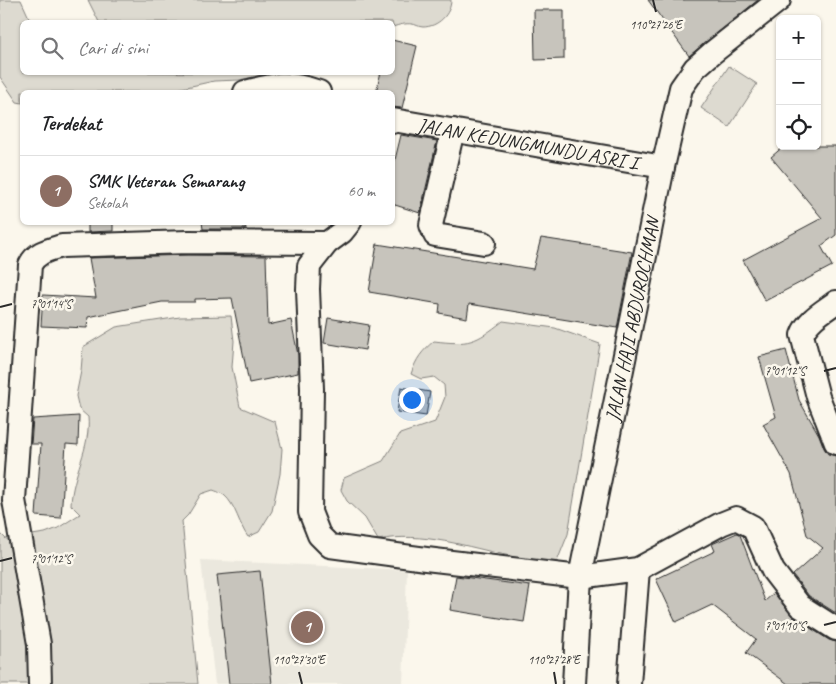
<!DOCTYPE html>
<html lang="id">
<meta charset="utf-8">
<style>
body{margin:0;font-family:Caveat,sans-serif;background:#f2f2f2;color:#202124}
.controls{position:absolute;right:15px;top:15px;display:grid;overflow:hidden;border-radius:8px;box-shadow:0 1px 4px #0004}
.controls button{width:45px;height:45px;display:grid;place-items:center;padding:0;border:0;border-bottom:1px solid #e0e0e0;background:#fff;color:#202124;font:25px sans-serif}
.you{position:absolute;left:411px;top:399px;width:18px;height:18px;margin:-12px;border:4px solid #fff;border-radius:50%;background:#1a73e8;box-shadow:0 0 0 8px #1a73e833}
.badge{display:grid;place-items:center;width:32px;height:32px;border-radius:50%;background:#c8321e;color:#fff;font-size:16px;font-weight:700}
.pin{position:absolute;translate:-50% -50%;border:2px solid #fff;box-shadow:0 1px 5px #0006}
.list{margin:0;padding:0;list-style:none}
h2{display:flex;justify-content:space-between;align-items:center;height:65px;margin:0;padding:0 20px;font-size:21px}
h2 small{font-size:16px;font-weight:400;color:#757577}
.list li{display:grid;grid-template-columns:32px 1fr auto;gap:15px;align-items:center;box-sizing:border-box;height:70px;padding:0 20px;border-top:1px solid #e0e0e0}
.list b{display:block;font-size:19px;white-space:nowrap}
.list p{margin:0;font-size:16px;white-space:nowrap;color:#757577}
.list em{font-size:16px;font-style:normal;color:#757577}
.icon{flex:none;width:28px;height:28px;fill:none;stroke:currentColor;stroke-width:2;stroke-linecap:round;stroke-linejoin:round}
.map{position:relative;flex:none;width:836px;height:684px;overflow:hidden}
.search{position:absolute;background:#fff;box-shadow:0 1px 4px #0004;left:20px;top:20px;width:375px;height:55px;display:flex;align-items:center;gap:12px;box-sizing:border-box;padding:0 18px;border-radius:8px;color:#757577;font-size:19px}
.panel{position:absolute;background:#fff;box-shadow:0 1px 4px #0004;left:20px;top:90px;width:375px;height:135px;border-radius:8px}
.map>svg:first-child{display:block}
</style>
<div class="map">
<svg width="836" height="684" viewBox="0 0 836 684">
<rect width="100%" height="100%" fill="#fbf7ec"/>
<filter id="ink" filterUnits="userSpaceOnUse"><feTurbulence type="fractalNoise" baseFrequency=".02" numOctaves="2"/><feDisplacementMap in="SourceGraphic" scale="10" xChannelSelector="R" yChannelSelector="G"/><feConvolveMatrix kernelMatrix="1 2 1 2 8 2 1 2 1" color-interpolation-filters="sRGB"/></filter>
<g filter="url(#ink)">
<!-- built -->
<path fill="#ebe8de" d="M201,560l206,10 -4,114h-188z"/>
<!-- green -->
<path fill="#dddad0" stroke="#84827e" d="M0,0h21l10,22h-9v50l274,1 -33,2 -24,5 -25,1 -50,11h-142v11l-5,-1 -17,-25z
M88,0h363c0,14 -13,27 -28,27 -4,0 -8,-3 -11,-3 -6,-1 -14,1 -19,3l-1,-5h-293z
M729,66l28,18 -28,43 -28,-19z
M231,316l3,25 -2,26 8,40 35,15 7,27 -2,25 -8,37 -13,21 -11,5c-9,-12 -12,-32 -24,-42 -3,-2 -8,-4 -11,-5l-12,4 -13,21 -6,6 16,163h-198v-151l6,6 39,-6 13,-5 22,-14 -9,-9c1,-31 20,-57 17,-88l-9,-8 -3,-13 5,-25 2,-24 33,-20 64,-10z
M503,321l52,7 45,16 -32,190 -12,30c-15,-3 -31,-4 -46,-8 -42,-9 -88,-25 -132,-16l-13,-22 -18,-17 -6,-11 3,-12 39,-17 17,-27 35,-12 10,-25 -1,-12 -10,-8 -13,2 -10,-5c5,-15 11,-23 23,-33 35,4 41,2 69,-20z"/>
<!-- building -->
<path fill="#c7c4bc" stroke="#2b2b2b" d="M648,0h110l-69,56z
M534,10h30v49l-29,1z
M392,40l25,6 -15,62 -10,-1v-15h-16l5,-20h11z
M401,135l36,6 -17,72 -28,-9v-32z
M784,146h52v89l-15,11 11,20 -67,35 -22,-41 79,-42 -51,-61z
M88,222h25v9l-25,1z
M202,222h43l1,7h-43z
M541,238l91,14 -15,76 -148,-24 -2,14 -28,-5 1,-9 -71,-12 8,-48 156,25z
M188,255l78,1 2,69 23,-5 7,35v18l-49,10 -17,-85 -37,1v3h-33l-74,15 -1,11 -46,-2 2,-31 53,3 -7,-40z
M328,318l41,7 -4,25 -41,-7z
M786,350l13,50 20,35 5,13 4,6 8,2v157l-27,-17 -16,-21 30,-27 -16,-13 -16,-61 -28,-50 13,-7 -17,-60z
M401,387l29,5 -4,24 -29,-4z
M79,416l-1,29 -12,-1 -5,74 -25,-2 5,-72h-10l2,-25z
M737,533l3,2 25,66 9,-8 19,24 36,23 7,2v42h-48l-42,-31 10,-14 -44,-34 -36,17 -20,-43 59,-28 -3,-7z
M260,571l12,113h-43l-12,-109z
M456,576l74,10 -6,36 -74,-12z"/>
<g fill="none" stroke-linecap="round" stroke-linejoin="round">
<!-- street casing -->
<g stroke="#2b2b2b" stroke-width="26">
<g id="street">
<path d="M245,92c31,-8 42,-11 74,0"/>
<path id="s1" d="M392,122l1,-2 270,47"/>
<path d="M453,130l-22,95 4,10 49,8"/>
<path d="M327,243l-18,23 -1,23 4,100 -2,123 9,23 11,11 96,13 154,18 58,-8 83,-45 15,-6 17,9 20,44 27,35 36,23"/>
<path d="M836,302c-12,9 -29,18 -34,33l16,62 18,46"/>
<path d="M40,684l-1,-40 -25,-144 16,-235c6,-13 19,-15 32,-19l126,-4 139,1 15,-11 8,-10"/>
<path id="s2" d="M574,684l6,-107 83,-410 18,-79 14,-20 17,-15 67,-53"/>
<path d="M629,684l9,-115"/>
</g>
</g>
<!-- street -->
<use href="#street" stroke="#fbf7ec" stroke-width="22"/>
</g>
</g>
<!-- ticks -->
<path fill="none" stroke="#2b2b2b" stroke-width="2" d="M653,0l3,12M0,307l12,-3M824,371l12,-3M0,561l12,-3M824,625l12,-3M299,672l3,12M554,672l2,12"/>
<g text-anchor="middle" stroke-width="5" stroke-linejoin="round" paint-order="stroke">
<!-- street labels -->
<g font-size="20" fill="#2b2b2b" stroke="#fbf7ec">
<text dy="7" stroke="none"><textPath href="#s1" startOffset="139">JALAN KEDUNGMUNDU ASRI I</textPath></text>
<text dy="7" stroke="none"><textPath href="#s2" startOffset="370">JALAN HAJI ABDUROCHMAN</textPath></text>
</g>
</g>
<g font-size="12" text-anchor="middle" fill="#2b2b2b" stroke="#fbf7ec" stroke-width="5" stroke-linejoin="round" paint-order="stroke">
<text x="656" y="29">110°27'26"E</text>
<text x="51" y="308">7°01'14"S</text>
<text x="785" y="375">7°01'12"S</text>
<text x="51" y="563">7°01'12"S</text>
<text x="785" y="630">7°01'10"S</text>
<text x="299" y="664">110°27'30"E</text>
<text x="554" y="664">110°27'28"E</text>
</g>
</svg>
<div class="controls">
<button>+</button>
<button>−</button>
<button><svg class="icon" aria-label="locate" viewBox="0 0 24 24"><circle cx="12" cy="12" r="6"/><path d="M12 2v4M12 18v4M2 12h4M18 12h4"/></svg></button>
</div>
<div class="you"></div>
<div class="pin badge" style="left:307px;top:627px;background:#8d6e63">1</div>
<div class="search"><svg class="icon" aria-label="search" viewBox="0 0 24 24"><circle cx="10" cy="10" r="6"/><path d="M15 15l6 6"/></svg>Cari di sini</div>
<section class="panel">
<h2>Terdekat<small></small></h2>
<ul class="list">
<li><span class="badge" style="background:#8d6e63">1</span><div><b>SMK Veteran Semarang</b><p>Sekolah</p></div><em>60 m</em></li>
</ul>
</section>
</div>
